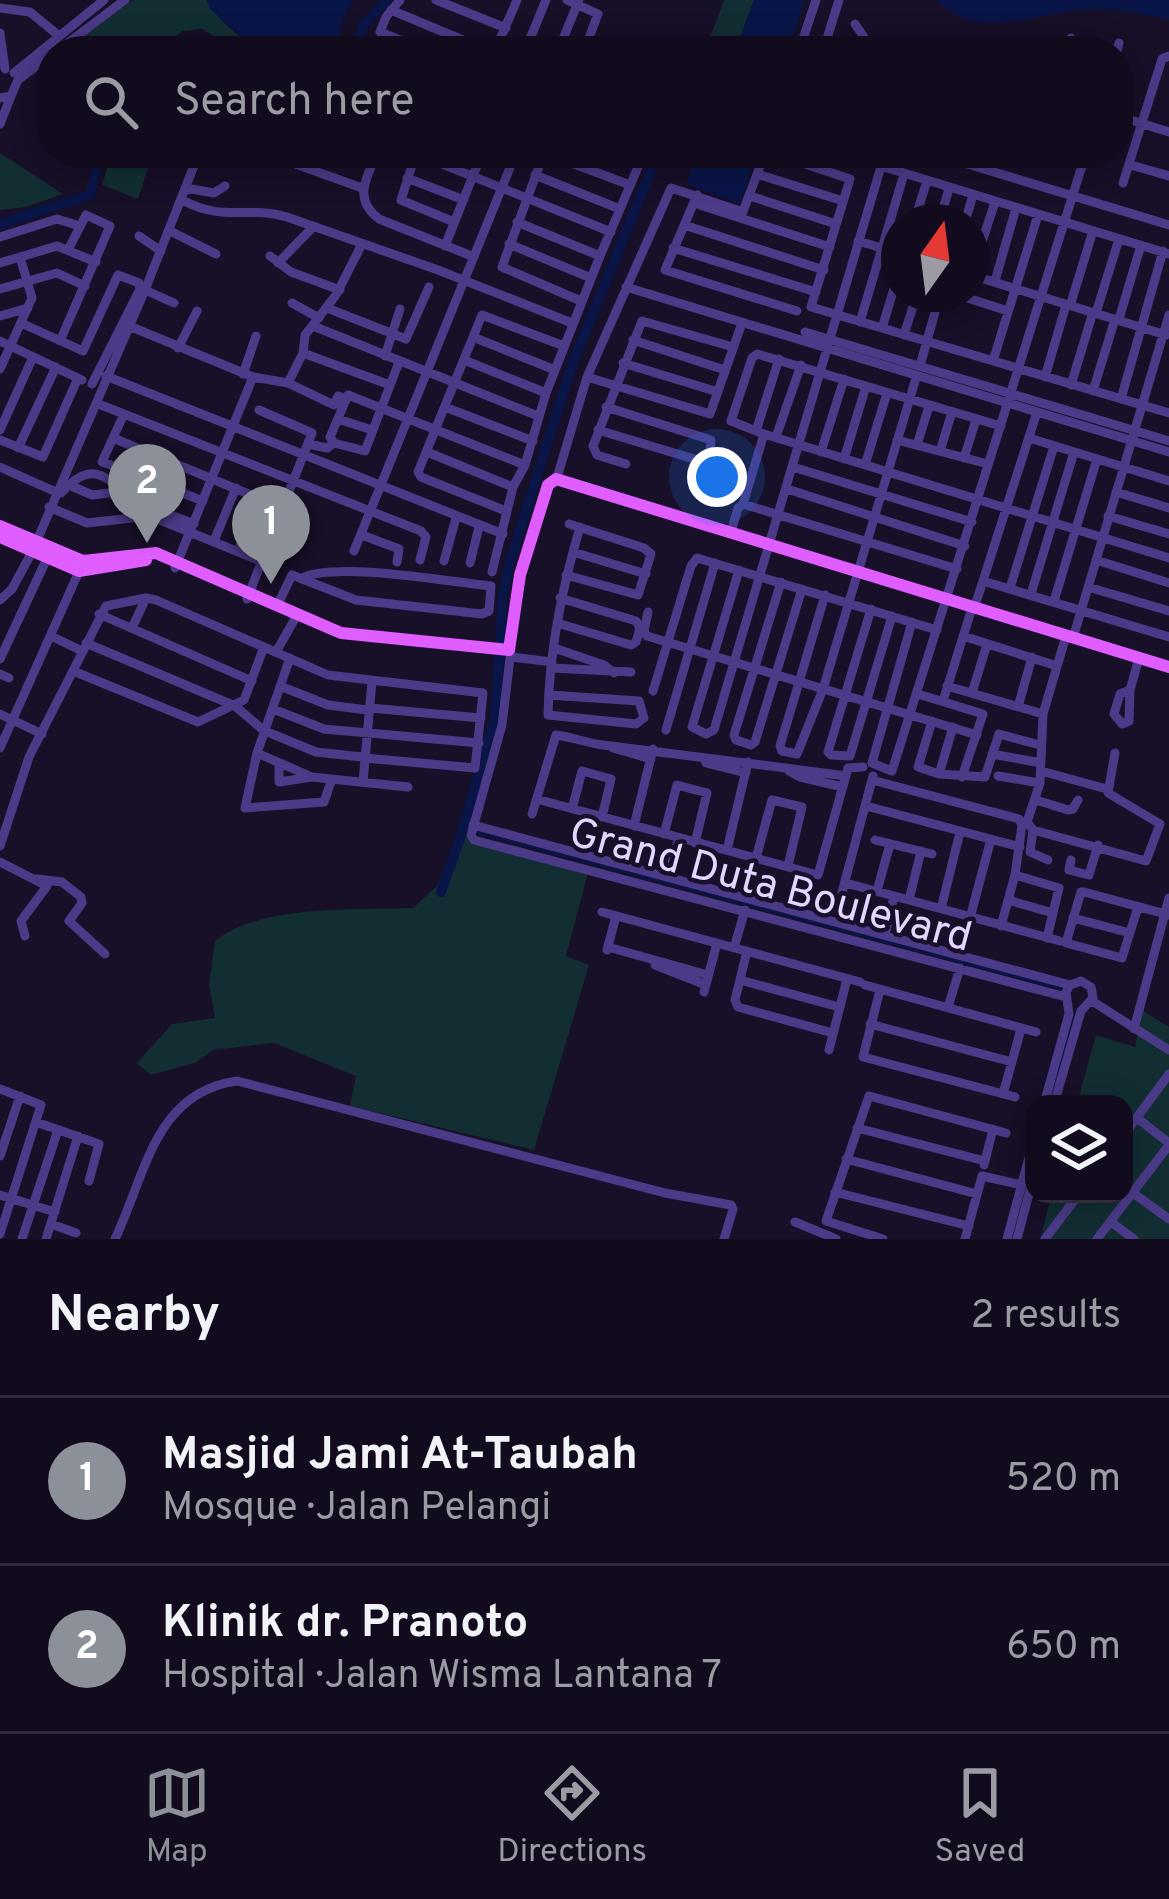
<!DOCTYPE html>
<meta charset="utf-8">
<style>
body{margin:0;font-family:Overpass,sans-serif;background:#1b1427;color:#f1f3f6}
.controls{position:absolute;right:36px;bottom:36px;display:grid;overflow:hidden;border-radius:24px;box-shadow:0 6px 30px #0003}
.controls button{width:108px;height:108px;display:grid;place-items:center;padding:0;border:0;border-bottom:3px solid #312b3c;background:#120b1e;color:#f1f3f6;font:60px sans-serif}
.compass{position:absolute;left:881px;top:204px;width:108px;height:108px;border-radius:50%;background:#120b1e;box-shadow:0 6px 30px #0003;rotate:14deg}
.you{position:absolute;left:717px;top:477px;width:42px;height:42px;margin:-30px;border:9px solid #fff;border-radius:50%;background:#1a73e8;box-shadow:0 0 0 18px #1a73e833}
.badge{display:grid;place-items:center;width:78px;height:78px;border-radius:50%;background:#8c9099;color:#fff;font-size:39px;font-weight:700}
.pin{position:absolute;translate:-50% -99px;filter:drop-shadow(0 3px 6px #0008)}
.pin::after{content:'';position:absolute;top:63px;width:42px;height:36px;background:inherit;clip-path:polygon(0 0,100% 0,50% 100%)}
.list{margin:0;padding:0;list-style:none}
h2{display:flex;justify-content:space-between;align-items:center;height:156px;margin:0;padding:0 48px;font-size:51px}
h2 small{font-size:39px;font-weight:400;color:#9c9ba4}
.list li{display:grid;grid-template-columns:78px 1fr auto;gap:36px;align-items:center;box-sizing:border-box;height:168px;padding:0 48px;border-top:3px solid #312b3c}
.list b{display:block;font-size:45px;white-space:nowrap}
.list p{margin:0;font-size:39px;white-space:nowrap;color:#9c9ba4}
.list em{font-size:39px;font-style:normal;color:#9c9ba4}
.icon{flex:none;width:66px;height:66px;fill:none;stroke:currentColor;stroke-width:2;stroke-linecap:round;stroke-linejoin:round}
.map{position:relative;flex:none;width:1169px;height:1239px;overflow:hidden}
.search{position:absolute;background:#120b1e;box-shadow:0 6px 30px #0003;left:36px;right:36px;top:36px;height:132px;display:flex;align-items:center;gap:30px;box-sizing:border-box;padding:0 42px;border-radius:48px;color:#9c9ba4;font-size:45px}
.sheet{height:492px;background:#120b1e}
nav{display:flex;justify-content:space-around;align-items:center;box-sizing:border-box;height:168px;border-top:3px solid #312b3c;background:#120b1e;font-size:33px;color:#9c9ba4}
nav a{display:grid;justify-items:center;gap:6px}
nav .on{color:#8c9099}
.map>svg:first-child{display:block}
</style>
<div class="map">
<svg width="1169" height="1239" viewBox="0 0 1169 1239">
<rect width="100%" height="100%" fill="#180f28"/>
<!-- green -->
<path fill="#122e33" d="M133,0h74c12,22 35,41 59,51h-30l-33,-22 -21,2 -23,20h-76l-6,-10z
M724,0h30l-19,51h-30z
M0,153l63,41 -37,13 -26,3z
M112,153h41l-15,46 -36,-14z
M458,835l131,34 -23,87 23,9 -55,185 -184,-44 6,-30 -82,-33 -61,7 -18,13 -44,12 -14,-12 35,-39 43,-6 -6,-34 6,-43c46,-37 140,-31 198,-33l24,-22z
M1143,1011l26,16v212h-129l12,-45h72v-90h-47l19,-69 39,12z"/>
<!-- water -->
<path fill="#091547" d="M207,0h146l-10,19 -7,32h-70l-20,-10 -36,-32z
M754,0h51l-16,51h-54z
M936,0h233v20c-28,-7 -57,-12 -86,-10 -49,3 -105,33 -147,-10z
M697,153h59l-16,51 -54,-20z"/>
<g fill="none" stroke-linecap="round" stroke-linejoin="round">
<!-- stream -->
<path stroke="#091547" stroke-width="3" d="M476,832l584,156
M1049,1104l27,-91
M1030,1175l4,-16"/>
<!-- river -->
<path stroke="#091547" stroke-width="10" d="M177,51l10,-8 30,8
M364,51l-5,-11 5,-16 23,-24
M0,224l90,-29 11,-42
M441,892l21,-60 33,-114 8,-124 7,-32 61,-194 85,-210"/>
<!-- minor -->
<path stroke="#4b3a88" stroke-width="9" d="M400,0l-14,17 -6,15 47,19
M436,0l70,28
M567,0l31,14 -14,37
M0,8l30,4 28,23
M391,10l98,41
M855,24l11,16 37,11
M0,33l5,36
M57,51l68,-51
M495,51l22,-51
M525,51l21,-51
M558,51l21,-51
M799,51l17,-51
M823,51l16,-51
M1067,51l4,-13
M1117,51l2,-8
M14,73l90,-73
M0,98l11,-2 7,-16 33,-25
M1118,116l51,16
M0,124l11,-28
M265,153l97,35
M337,153h11
M377,153c-11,26 -24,46 2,66l95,38
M415,153l196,79
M416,153l-15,47 53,22
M544,153l-42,114 79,34
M545,153l85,32
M620,153l21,8
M772,153l78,26 -39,128 358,106
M931,153l238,72
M1131,165l38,11
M881,166l288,88
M757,174l86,27
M535,175l85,34
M407,178l57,22
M1123,183l39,-124 7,-3
M186,188l28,5 11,-7
M697,195l-32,75 132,41
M750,196l86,28
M182,200c44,23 64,5 105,17l151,53 134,53
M694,203l136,44
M742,214l23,-61
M517,222l83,34 44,-103
M914,222l13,-41
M939,222l10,-33
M965,222l8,-27
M684,225l140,45
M170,231l46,23
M139,236l22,15
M0,237l57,-18 23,7
M858,241l41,12
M509,244l82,34
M445,246l37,-93
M673,248l143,44
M270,256l21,16 49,18
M0,263l57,-17 39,16
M278,263l35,-36
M971,275l195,60
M971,275l24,-73
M995,281l21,-73
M626,287l543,165
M0,289l57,-16 28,13
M145,290l29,13
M955,294l53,17
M292,303l27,15
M1070,306l23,-75
M327,308l79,31 23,-52
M1096,313l23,-74
M0,316l28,-8
M1119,319l22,-74
M860,322l44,-148
M21,323l62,28 35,-76 21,8 1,6 -48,95
M129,326l124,51 35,6 15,-30 2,-18 31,-40 26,-51
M313,326l225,90
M882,328l17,-56
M805,332l364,109
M904,335l13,-41
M473,337l82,33
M633,340l92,30
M0,341l82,39
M60,341l50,-115 -24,-11 -17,33
M178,348l19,-37
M303,353l87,32
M385,356l15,-47
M464,360l82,33
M993,361l45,-146
M623,363l95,29
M920,366l20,-72
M0,369l32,-71 -12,-41
M243,374l13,-38
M106,376l397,158
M587,377l123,37 32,-91
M1045,377l21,-72
M288,383l46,22 4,-9 7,3
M1071,385l22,-73
M1093,391l22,-72
M1121,399l42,-148
M96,403l325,128 5,6 -6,23
M445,407l88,34
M338,419l34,11
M0,430l33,-73
M598,430l106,32 5,-2 2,-20 -105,-33
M756,431l23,-72
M764,434l-33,-13 21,-63 5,-4 244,72
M776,437l25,-72
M113,438l145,60 -20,53
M1029,438l140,43
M0,440l43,17 35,-79
M897,440l91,24
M334,443l-4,-6 18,-42 177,70
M308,444l19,4 7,-5 31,8 34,-89
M917,445l12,-39
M18,448l38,-81
M940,451l12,-39
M427,452l86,35
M821,452l23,-73
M964,458l12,-38
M844,459l22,-73
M102,462l22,-48
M103,462l100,39
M626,464l-29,-9 -4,-9 49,-125 91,26
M865,465l22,-72
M0,467l56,25
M793,467l179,55
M556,481l31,-104 84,-189 72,24
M69,485c20,-19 35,-12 54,6
M787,489l178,57
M1116,492l53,16
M61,493l8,-8 23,10 33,-4 17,13 52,20
M743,504l21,-70 405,124
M49,507l38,16 63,-7 113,46
M506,511l-85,-34 -3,-5 64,-157 82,31
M1108,516l61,18
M731,532l7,-24 5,-4 214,65
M362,535l37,14 -2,13
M214,541l22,-53
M354,551l162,-398
M573,552l73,22
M1096,560l73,23
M444,561l12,-43
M470,563l9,-36
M175,568l78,-191
M739,570l-47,157 14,7 8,-4 171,-577
M492,572l21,-85 12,-22 21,-72 54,-137
M566,575l72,20 13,-41 -7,-6 -75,-24
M983,581l186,56
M781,582l-47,153 2,5 15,5 4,-3 47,-153
M1088,587l81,24
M1010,588l44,-142
M1031,594l43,-142
M825,595l-45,151 2,5 15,3 26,-65 93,-311
M247,599l65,-166 -53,-23
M0,600l12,-11 20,-37 113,-262 54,-137
M1054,601l43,-142
M277,606l15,-31 64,25 126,14 7,-3 2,-25c-41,-4 -156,-25 -189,-8
M871,609l-43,143 3,3 19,1 42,-140
M974,609l63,-197
M648,612l-4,19 3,5 330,99
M99,614l153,67
M912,622l-40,141 20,8 194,-618
M557,623l74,22 5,-3 4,-14 -4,-7 -76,-23
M132,628l14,-30
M51,636l31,15
M963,636l94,30
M1073,638l96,-323
M86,643l149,63 27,23
M554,648l50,17 10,8
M511,650l-9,75 -31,110 3,5 592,157
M276,652l21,-37
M512,657l40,5
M290,658l-33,95 -12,55 79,-6 8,-23
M0,659l49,-105
M552,668l79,4
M73,671l125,51 46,-22 20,-53
M0,674l9,4
M280,686l48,19 39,5
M947,686l96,28 23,-78
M1130,690l-10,4 -6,20 8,10 7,-3 1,-31 9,-32
M653,691l38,-125 6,-8 240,72
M972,693l15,-49
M918,694l65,20 -21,63
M549,695l90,6 5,17 -8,6 -88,-9c1,-64 14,-127 32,-188
M943,701l29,-93
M1018,707l14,-50
M370,708l111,10
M273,709l51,20 155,14
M0,714l42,20
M1043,714l-3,69 -13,39 6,8 -3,22 18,8
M932,721l-14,46 21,7 46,3 14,-43 41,11
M666,730l49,-167
M265,731l51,21 46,5
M0,748l81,-181
M613,748l38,11
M257,753l55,24
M992,754l49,9
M279,763v19l33,-5 96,10
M706,763l40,10
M789,771l11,6 43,10
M1041,771l66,18
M939,774l14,-47
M998,776l42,7
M872,780l147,39 3,6 -7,50 -14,51
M363,782l9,-101
M540,800l278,75 30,-107 15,-1
M1036,800l32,10 5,-1 5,-9
M866,806l154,41
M572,809l10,-38 29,8 -9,38
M532,814l24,-79c16,2 31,8 47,10 80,10 162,20 243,31
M473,825l597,160
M634,826l19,-77
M1033,830l113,31 14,-37 -52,-31 7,-40
M664,834l13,-49 30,8 -12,50
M875,840l57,14
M0,846l29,-89 77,-151 40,-8 10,2 172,75 155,18 -8,75 -110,-10
M727,850l21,-88
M756,858l16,-58 30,7 -14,59
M1071,860l-2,10 20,5 9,-30
M0,862l47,24 -26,35 4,15
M666,875l13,-36
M1015,875l44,13 -12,50
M37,879l25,3 19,15 1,6 -13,18 36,33
M846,883l214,58
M877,891l13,-47
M841,896l32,-120
M909,900l12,-49
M1008,900l45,13
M1138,907l-16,51 -56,-15 15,-51h3l85,23
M941,909l19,-77
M602,912l258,70
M970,918l21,-79
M1073,918l57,15
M885,935l9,-39
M608,947l100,28
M734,948l11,-38
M607,950l9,-34
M747,951l-12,49 3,7 95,26
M655,965l51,20
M740,980l99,27
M865,985l171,47
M880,990l-17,67 152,40
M704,992l13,-49
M1092,1001l77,49
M948,1007l12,-39
M870,1024l142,38
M1134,1029l35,-131
M829,1050l18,-71
M0,1089l41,16 -41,129
M1003,1094l18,-65
M1044,1104l25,-90 -3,-22 4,-7 11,-4 10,6 2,11 -12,13 -27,93
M1137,1118l32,25
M36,1122l63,22 -10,37
M857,1128l128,33
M1124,1135l45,-61
M0,1156l20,-60
M846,1159l131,35
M984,1165l9,-36
M835,1192l134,34
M1133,1193l36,26
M0,1195l55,17
M795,1222l41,17
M1111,1222l23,17
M51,1224l25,9
M22,1239l36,-109
M46,1239l32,-103
M115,1239c30,-62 39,-147 122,-158l428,112 66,12 2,4 -9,30
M883,1239l-57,-18 43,-125 137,37
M965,1239l17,-63 40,9
M1007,1239l27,-100
M1017,1239l17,-64
M1045,1239l34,-45
M1097,1239l72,-94"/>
<!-- major -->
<path stroke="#e05eff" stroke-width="12" d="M0,526l83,35 73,-8 185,80 168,17 11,-75 28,-90 8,-6 613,188
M0,537l79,34 67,-11"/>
</g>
<g text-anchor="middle" stroke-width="9" stroke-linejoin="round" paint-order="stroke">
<!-- street labels -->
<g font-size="42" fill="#e3d7ff" stroke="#180f28">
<text transform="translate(771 883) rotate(15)" y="15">Grand Duta Boulevard</text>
</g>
</g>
</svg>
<div class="controls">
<button><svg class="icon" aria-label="layers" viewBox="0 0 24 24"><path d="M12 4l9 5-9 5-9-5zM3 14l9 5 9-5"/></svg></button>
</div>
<svg class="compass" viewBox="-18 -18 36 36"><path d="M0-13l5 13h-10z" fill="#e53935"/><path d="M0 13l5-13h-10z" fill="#9c9ba4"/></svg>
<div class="you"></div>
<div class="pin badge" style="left:271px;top:584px">1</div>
<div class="pin badge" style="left:147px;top:543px">2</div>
<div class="search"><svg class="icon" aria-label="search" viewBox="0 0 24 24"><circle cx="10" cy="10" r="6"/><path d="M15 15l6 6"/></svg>Search here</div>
</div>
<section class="sheet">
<h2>Nearby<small>2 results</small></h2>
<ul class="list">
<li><span class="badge">1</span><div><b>Masjid Jami At-Taubah</b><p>Mosque · Jalan Pelangi</p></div><em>520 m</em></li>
<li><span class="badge">2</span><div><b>Klinik dr. Pranoto</b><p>Hospital · Jalan Wisma Lantana 7</p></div><em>650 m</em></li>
</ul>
</section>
<nav>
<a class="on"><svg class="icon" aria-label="map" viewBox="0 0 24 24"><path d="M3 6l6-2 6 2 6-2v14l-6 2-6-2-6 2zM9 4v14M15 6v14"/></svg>Map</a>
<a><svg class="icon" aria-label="directions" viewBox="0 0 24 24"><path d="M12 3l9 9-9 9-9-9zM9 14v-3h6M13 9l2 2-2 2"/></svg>Directions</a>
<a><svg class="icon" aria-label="saved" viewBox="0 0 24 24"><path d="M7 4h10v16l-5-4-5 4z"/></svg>Saved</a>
</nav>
